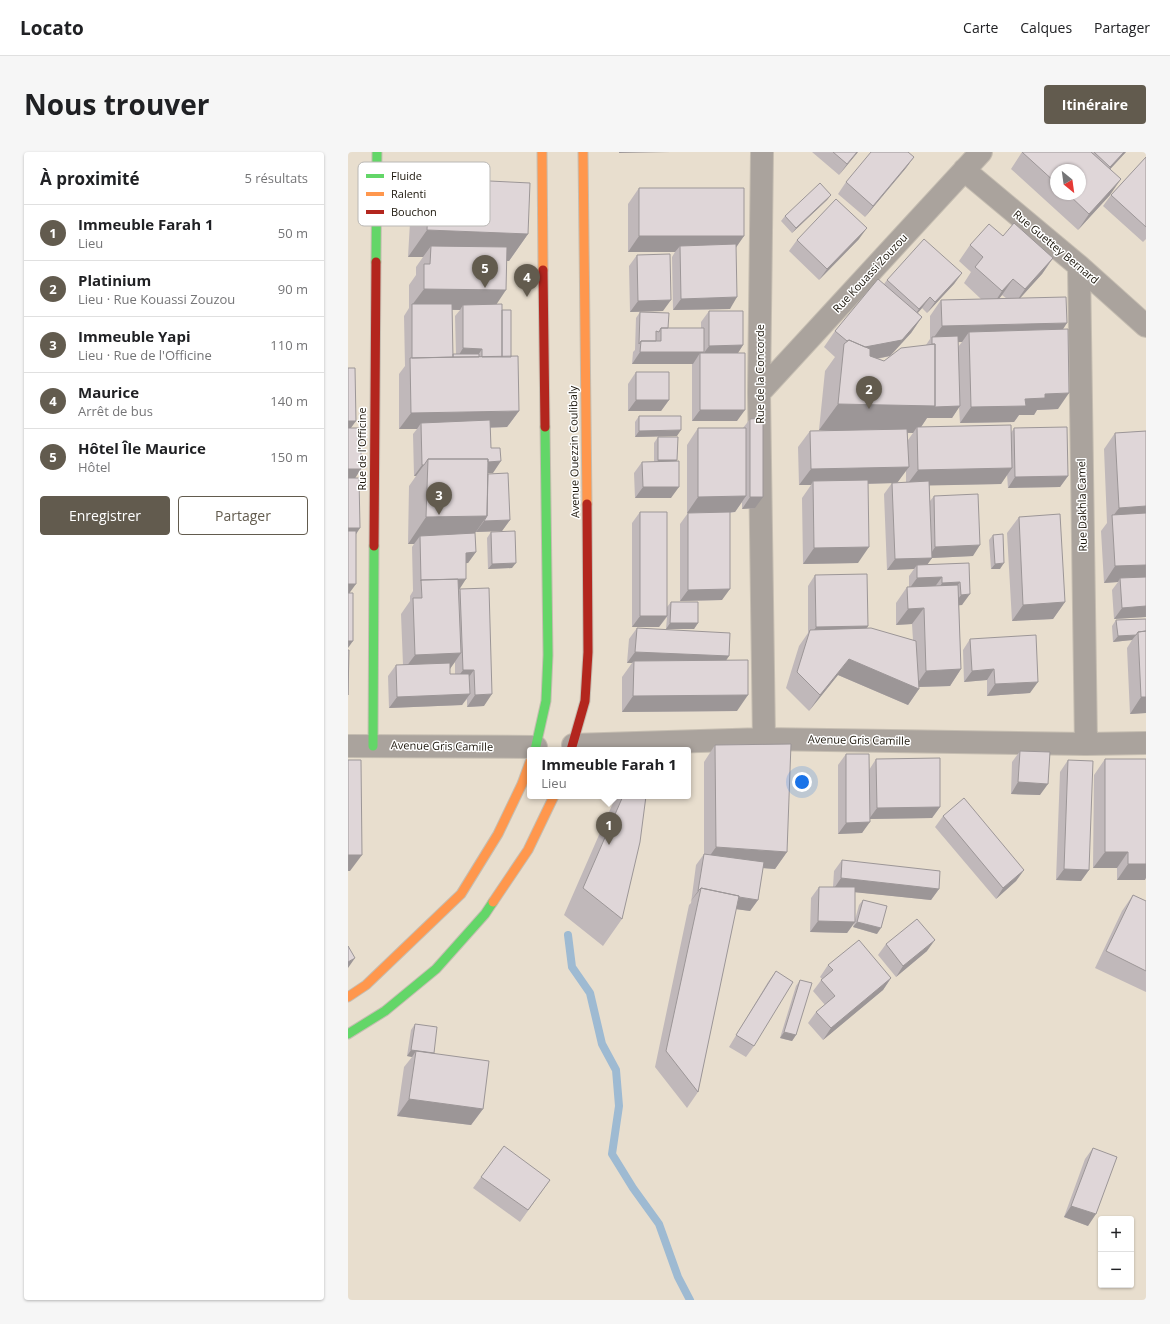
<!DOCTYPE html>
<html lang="fr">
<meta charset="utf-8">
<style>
body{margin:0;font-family:"Open Sans",sans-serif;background:#f6f6f6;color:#202124}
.controls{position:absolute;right:12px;bottom:12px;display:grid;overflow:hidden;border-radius:4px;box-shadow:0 1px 3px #0004}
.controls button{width:36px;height:36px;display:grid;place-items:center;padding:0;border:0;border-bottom:1px solid #e0e0e0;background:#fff;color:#202124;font:20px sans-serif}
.compass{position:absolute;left:702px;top:12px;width:36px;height:36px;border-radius:50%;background:#fff;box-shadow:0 1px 3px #0004;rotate:151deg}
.you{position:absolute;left:454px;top:630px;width:14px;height:14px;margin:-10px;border:3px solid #fff;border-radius:50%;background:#1a73e8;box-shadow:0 0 0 6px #1a73e833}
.badge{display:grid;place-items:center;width:26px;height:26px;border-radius:50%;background:#625b4e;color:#fff;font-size:13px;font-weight:700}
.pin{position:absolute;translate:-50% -33px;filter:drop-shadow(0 1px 2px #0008)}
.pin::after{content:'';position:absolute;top:21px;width:14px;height:12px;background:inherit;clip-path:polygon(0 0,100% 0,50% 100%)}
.popup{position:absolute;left:179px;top:595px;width:164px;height:52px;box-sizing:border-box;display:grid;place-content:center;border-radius:4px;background:#fff;filter:drop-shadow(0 1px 3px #0005);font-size:13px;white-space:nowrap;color:#757577}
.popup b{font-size:15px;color:#202124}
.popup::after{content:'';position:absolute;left:50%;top:100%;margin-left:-8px;border:8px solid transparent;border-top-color:#fff}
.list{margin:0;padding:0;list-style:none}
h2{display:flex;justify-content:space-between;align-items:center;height:52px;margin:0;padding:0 16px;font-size:17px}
h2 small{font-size:13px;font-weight:400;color:#757577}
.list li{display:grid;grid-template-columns:26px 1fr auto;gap:12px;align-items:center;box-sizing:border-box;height:56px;padding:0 16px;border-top:1px solid #e0e0e0}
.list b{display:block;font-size:15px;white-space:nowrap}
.list p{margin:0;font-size:13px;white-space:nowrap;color:#757577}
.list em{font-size:13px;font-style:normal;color:#757577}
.actions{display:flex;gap:8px;padding:12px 16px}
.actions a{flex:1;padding:9px 0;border:1px solid #625b4e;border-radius:4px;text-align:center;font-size:14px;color:#625b4e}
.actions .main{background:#625b4e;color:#fff}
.map{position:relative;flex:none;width:798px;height:1148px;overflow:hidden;border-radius:4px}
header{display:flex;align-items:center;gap:24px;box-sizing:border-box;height:56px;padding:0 20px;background:#fff;border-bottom:1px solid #e0e0e0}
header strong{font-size:19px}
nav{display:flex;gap:22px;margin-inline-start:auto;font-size:14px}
.intro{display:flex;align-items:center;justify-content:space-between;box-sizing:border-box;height:96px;padding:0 24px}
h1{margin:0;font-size:28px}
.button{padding:10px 18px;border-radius:4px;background:#625b4e;color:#fff;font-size:14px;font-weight:700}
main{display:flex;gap:24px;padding:0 24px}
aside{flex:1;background:#fff;border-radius:4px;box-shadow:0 1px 3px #0004}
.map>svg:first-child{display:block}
</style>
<header>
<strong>Locato</strong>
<nav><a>Carte</a><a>Calques</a><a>Partager</a></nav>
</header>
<div class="intro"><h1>Nous trouver</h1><a class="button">Itinéraire</a></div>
<main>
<aside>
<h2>À proximité<small>5 résultats</small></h2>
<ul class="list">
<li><span class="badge">1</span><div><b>Immeuble Farah 1</b><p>Lieu</p></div><em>50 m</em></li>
<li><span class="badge">2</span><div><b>Platinium</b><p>Lieu · Rue Kouassi Zouzou</p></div><em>90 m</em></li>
<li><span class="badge">3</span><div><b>Immeuble Yapi</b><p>Lieu · Rue de l'Officine</p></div><em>110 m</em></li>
<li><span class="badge">4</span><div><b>Maurice</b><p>Arrêt de bus</p></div><em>140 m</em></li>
<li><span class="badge">5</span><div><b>Hôtel Île Maurice</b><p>Hôtel</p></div><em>150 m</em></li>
</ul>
<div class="actions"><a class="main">Enregistrer</a><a>Partager</a></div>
</aside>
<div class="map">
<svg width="798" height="1148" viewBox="0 0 798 1148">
<rect width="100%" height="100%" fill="#e8dece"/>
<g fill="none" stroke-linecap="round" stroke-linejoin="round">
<!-- stream -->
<path stroke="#9ebad2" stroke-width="8" d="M220,783l4,32 18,26 12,51 14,26 3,36 -7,48 21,34 26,36 19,53 12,23"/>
<!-- street casing -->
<g stroke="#c5bdb1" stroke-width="24">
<path id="street" d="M414,0l-3,241 5,346
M616,18l115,96 67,60
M731,114l7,478
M411,241l222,-241
M225,593l191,-6 322,5 60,-1
M0,594l188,1"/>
</g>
<!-- fast casing -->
<g stroke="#c5bdb1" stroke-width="11">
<path id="fast" d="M28,110l1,-110
M25,594l1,-200
M187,598l11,-49 2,-46 -3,-228
M0,882l37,-23 51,-42 49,-55 8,-12"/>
</g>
<!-- slow casing -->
<g stroke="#c5bdb1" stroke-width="11">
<path id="slow" d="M194,0l1,118
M235,0l4,352
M145,750l35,-52 26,-54
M0,845l18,-12 95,-91 37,-60 24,-50 8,-22"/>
</g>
<!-- jam casing -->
<g stroke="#c5bdb1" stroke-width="11">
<path id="jam" d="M195,118l2,157
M26,394l2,-284
M223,598l14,-49 3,-49 -1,-148"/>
</g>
<!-- street -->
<use href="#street" stroke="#aaa39d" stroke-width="22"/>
<!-- fast -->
<use href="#fast" stroke="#63d668" stroke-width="9"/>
<!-- slow -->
<use href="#slow" stroke="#ff974d" stroke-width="9"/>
<!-- jam -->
<use href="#jam" stroke="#b3261e" stroke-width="9"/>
</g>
<!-- wall -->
<path fill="#c0b8ba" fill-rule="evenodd" d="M464,0h46l-19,23z
M674,0h104l-16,17v26l-32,35 -67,-61zM708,18l24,24h-24z
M566,5l-8,11 -41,49 -27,-23 8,-12z
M798,5v82l-3,3 -40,-36 8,-11z
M81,26l99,56 -19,27h-2l-11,43 6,6 9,47 8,54 -12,16 -17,1 1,20 2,25h-5v1l22,46 -8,11 -26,1 -1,1 1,19 -8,11h-2l-7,27v1l1,-2 24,117 -17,1v-8l-5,6 -73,3 -1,-32 8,-11h7l-2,-51 9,-13v-5l3,-5 -1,-44 2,-3h-6l1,-58 7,-10h-2l-1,-42 4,-5h-18v-55l6,-8 -1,-50 5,-8v-23l7,-10v-8l7,-10h-15l3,-52zM104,158h8l-5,6 1,38h-3zM107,510v12h-5v-6z
M291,36l105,48 -8,10 -6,63 -57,1 -1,-53 3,-5h-47v-48z
M483,43l-4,5 -35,33 -11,-12 4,-5z
M655,84l50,22 -11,16 -22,24 43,32 -5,79 -21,1 -3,5h-15l-5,7 -54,1 -1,-16 -7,11h-25l-6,9 90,6 3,-5 54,48 -8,11 -52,1 -1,-14 -6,10 -71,1v16l4,-5 39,60 -41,2 -5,7 42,-2 -7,42h-3l2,64 -11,17 -31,1v2l-11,16 -70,-30 -29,36 -23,-23 13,-42 9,-13v-47l7,-11 53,51 -1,2 46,12 -1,-16 -16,1v-22l11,-16h2v-11l5,-7 -27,1 -3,-76 8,-11 -24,1 -10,79 -55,1 -1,-66 9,-13h-12l-1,-38 12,-16h17l-8,-1 6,-59 10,-14 -11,-10 11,-16 49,-47 3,-4 75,-7 -8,11 -27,29 -5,-5 -4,5 4,4 -11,16 -21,23 -13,3 7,2 42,-16 4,-6v-23l11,-16 40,-1 -17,-16 7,-11 -12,-11 11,-16zM654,143l4,3 -7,1zM610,190h4l-4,5zM560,281h5l-5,7zM558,318v12l-9,1z
M511,87l-40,41 -30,-29 8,-11z
M289,103l26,56 -33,1 -1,-46z
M361,159l34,34 -5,8 -1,68h-45v-57h1h-61l1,-12 2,-2 1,-32 4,-6 28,16h33v-6z
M288,220l33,28 -8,11h-33v-27z
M291,264l38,20 -42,1v-15z
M402,267l5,89 -13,1v-7l-7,10 -5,1 -8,87 -42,1v-77l8,-11h-1v-68l11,-17h45z
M798,279v186l-32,2 -2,-29 6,-8 -14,1 -3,-52 6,-8 -3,-74 11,-16z
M310,285l19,24 -6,37h-36l-1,-25 8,-11h12v-19z
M292,360l27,95 4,-5 27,21 -4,6h-28l1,-12 -8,10h-27v-104z
M671,365l46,85 -12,17 -41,2 -5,-88z
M143,380l21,36 -24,1 -1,-31z
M645,383l7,34h-9l-2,-29z
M798,467v94l-16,1 -3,-66 5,-8 -19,2 -1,-16 4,-6z
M289,476l92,28 -3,4 11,51 -115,1v-35l10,-14h-5l2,-24z
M622,487l60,54 -43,3v-16l-23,2 -1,-32z
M367,593l72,107 -12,17 -12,-1 -5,32 -8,11 -14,-2 -38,183 -11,16 -32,-41 34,-162 2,-2 5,-38 8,-11v-92z
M672,599l20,44 -29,-1 1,-32z
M498,602l23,16 7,-11 64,48 -8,11 -62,1 -8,14 -24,1v-69z
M757,607l40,121h-28v-12h-24l1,-93z
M720,608l21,110 -8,11 -25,-1 4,-108z
M268,644h30l-24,123 -19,27 -39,-31z
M595,664l81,54 -8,11 -20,18 -61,-72z
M494,708l97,29 -8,11 -76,-8v30l-8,11 -37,-1 1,-34 8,-11h14l1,-16z
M785,743l13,6v91l-51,-24 27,-57z
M515,748l14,34 -24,-7 6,-22z
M538,792l41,7 -31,26 -18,-22z
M480,813l63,13 -8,12 -60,50 -15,-17 8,-11 9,-7 -12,-14 9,-12 -2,-2z
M428,819l-22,75 -8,11 -17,-10 39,-65z
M452,828l-4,55 -4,6 -12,-3 16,-52z
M67,872l19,29 49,56 -12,16 -74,-9 7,-49 8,-10 -5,-1 4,-26z
M745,996l-5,78 -24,-9 21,-58z
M133,1025l69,3 -30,42 -47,-34z"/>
<!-- shaded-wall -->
<path fill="#9c9697" d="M271,0h52l-52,1z
M509,0h1l-19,23 8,-11z
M776,0h2l-24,26 8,-11z
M566,5l-8,11 -41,49 8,-11z
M773,27l-11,16 -32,35 11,-16z
M483,43l-4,5 -35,33 4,-5z
M519,76l-8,11 -40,41 8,-11z
M79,78l101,4 -19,27 -79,-3 1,-12 -8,11h-15z
M291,84h105l-11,16 -53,-6 -5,6h-47z
M705,106l-11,16 -28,31 11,-16z
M614,121l-8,11 -27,29 8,-11z
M665,127l-11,16 -11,13 11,-17z
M76,137l82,1 -14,21 -29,-6 -3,5 -48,-1v-4z
M389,145l-7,12 -57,1 8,-11z
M582,145l-8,11 -11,12 8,-11z
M323,148l-8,11 -33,1 8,-11z
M574,165l-11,16 -21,23 -47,9 12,-16z
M719,171l-11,17 -87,-8 -7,10 -30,1v-3l10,-14z
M395,193l-7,11 -35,1 8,-11z
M115,196l19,1 -7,11h-19z
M292,200h64l-4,5v-4l-7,11h-61z
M721,241l-11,16 -21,1 -3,5h-15l-5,7 -54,1 11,-16 54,-8 20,-5z
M288,248h33l-8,11h-33z
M490,252l122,2 -8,12h-25l-10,15v-6l-4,6 -94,-3z
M352,258h45l-8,11h-45z
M171,259l-12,16 -86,2v-6l-4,6h-18l12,-16z
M0,269h8l-8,11z
M333,278l-4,6 -42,1 4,-6z
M310,308h19l-4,6h-19z
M153,309l-8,12 -65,2v-11z
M74,313h2l-8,11h-2z
M561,315l-12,16 -84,2v-4l-2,4h-12l12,-16z
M664,316l-11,16 -95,2 12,-16z
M0,317h13l-7,11h-6z
M720,324l-8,11 -52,1 7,-11z
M295,335h36l-8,11h-36z
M398,344l-11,16 -48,1 11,-16z
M402,345h13l-8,11 -13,1z
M798,354v16l-33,-6 6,-8z
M139,364l-19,27 -48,-7 -6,8h-6l18,-27z
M162,368l-8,11 -26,1 8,-11z
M0,376h12l-7,11h-5z
M632,393l-7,11 -41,2 -8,11 -7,-4 -3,4 -27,1 8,-11 33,-1 7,-11z
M521,395l-11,16 -55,1 11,-16z
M128,400l-8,11 -10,1 8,-11z
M168,411l-4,5 -24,1 4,-5z
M656,411l-4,6h-9l4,-5z
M798,413v15l-26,-2 -2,4 -14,1 11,-17z
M594,425l-8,11 -25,1 8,-11z
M118,427l-7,11 -38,-9z
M612,430l-8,12h-17l7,-11z
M0,432h8l-8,11z
M382,437l-8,11 -42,1 8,-11z
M622,442l-8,11 -9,1 8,-11z
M717,450l-12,17 -41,2 11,-16z
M798,454v11l-32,2 8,-11z
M576,456l-12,16 -16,1 12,-16z
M292,464h27l-8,11h-27z
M322,471h28l-4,6h-28z
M520,474l-8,11 -51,1 7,-11z
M788,483l-4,5 -19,2 5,-6z
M0,489h5l-5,7z
M287,500l94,4 -8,12 -87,-7 -2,2h-5z
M113,501l-11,16 -47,2 12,-16z
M501,507l66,28 11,-16 35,-2 -11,17 -34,1 3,2 -11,16 -70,-30 -29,36 11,-16z
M646,517l-7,11 -23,2 8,-11z
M115,518h11l-8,11h-11z
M690,530l-8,11 -43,3 8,-12z
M122,542l-8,11 -73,3 8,-11z
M144,542l-8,12 -17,1 8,-12z
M400,543l-11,16 -115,1 11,-16z
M793,545h5v16l-16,1z
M670,630l30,2 -8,11 -29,-1z
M592,655l-8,11 -63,1 8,-11z
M522,670l-8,11 -24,1 8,-11z
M368,695l71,5 -12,17 -71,-5z
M757,700h23l-11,16h-24z
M0,703h14l-12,16h-2z
M780,712h18v14l-1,2h-28z
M716,717l25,1 -8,11 -25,-1z
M676,718l-8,11 -20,18 7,-11z
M493,726l98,11 -8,11 -98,-10z
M350,739h1l-9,11z
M352,740l58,8 -8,11 -52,-7z
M470,769l37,1 -8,11 -37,-1z
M509,770l24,6 -4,6 -24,-7z
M587,788l-8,11 -31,26 7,-11z
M7,806l-7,10v-6z
M543,826l-8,12 -60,50 8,-12z
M436,880l12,3 -4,6 -12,-3z
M63,898l5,1 -4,6 -5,-1z
M61,947l74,10 -12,16 -74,-9z
M723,1054l25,8 -8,12 -24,-9z"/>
<!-- building -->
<path fill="#dfd6d8" stroke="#9c9697" d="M485,0h24l-10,12z
M523,0h37l6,5 -41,49 -27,-24z
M674,0h69l30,27 -32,35 -21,-20h12v-24h-24v13z
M746,0h30l-14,15z
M798,5v70l-35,-32z
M81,26l101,5 -2,51 -101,-4z
M472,31l11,12 -35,33 -11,-12z
M291,36h105v48h-105z
M488,47l31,29 -40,41 -30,-29z
M666,71l39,35 -28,31 -12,-10 -11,12 -27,-24 8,-10 -13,-12 19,-21 14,12z
M576,87l38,34 -27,29 -5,-5 -11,12 -32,-29z
M388,92l1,53 -56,2 -1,-53z
M83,94l76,1 -1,43 -82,-1v-25h6z
M322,102l1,46 -33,1 -1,-46z
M530,127l44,38 -20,23 -37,7 -16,-7 -2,1 -12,-10z
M718,145l1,26 -125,3 -1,-26z
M64,152h40l1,53 -41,1z
M154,152v53h-20v-8l-19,-1v-43z
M154,158h9v47h-9z
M361,159h34v34l-34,1z
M292,160l29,1 -1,15h-7l-2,4 -3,-1v10h-15l-2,3z
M313,176h43v24h-64l1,-11h20z
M720,177l1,64 -24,1v4l-20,1 1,7 -55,1 -2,-75z
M610,184l2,70 -25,1v-63h-3v-7z
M501,188l21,9v7l14,5 17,-13 34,-4v62l-97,-2 6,-60z
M352,201h45v57h-45z
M105,202h26v3h-26z
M170,204l1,55 -108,2 -1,-55z
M0,216h7l1,53h-8z
M288,220h33v28h-33z
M291,264h42v14l-42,1z
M415,266v79h-13v-78z
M142,268l1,28h9l1,13 -13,1v-3h-60l-4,6h-2l-1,-42z
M663,273l1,43 -94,2 -1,-43z
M719,275l1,49 -53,1 -1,-49z
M0,276h13v41h-13z
M350,276h48v68l-48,1z
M559,277l2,38 -98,2 -1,-38z
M798,279v75l-27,2 -4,-75z
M310,285h20l-1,23h-19z
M80,307h60l-1,57 -61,1z
M331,309v26h-36l-1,-25z
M160,321l2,47 -26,1 3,-5 1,-42z
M0,326h11l1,50h-12z
M520,328l1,67 -55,1 -1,-67z
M581,329l3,77 -37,1 -3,-76z
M630,342l2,51 -45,2 -1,-51z
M292,360h27v104h-27z
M382,360v77l-42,1v-77z
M798,361v52l-31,1 -3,-51z
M712,362l5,88 -42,3 -4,-88z
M0,379h8v53h-8z
M167,379l1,32 -24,1 -1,-32z
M127,381l1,19 -10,1v26l-45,1v1l-1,-45z
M655,382l1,29 -9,1 -2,-29z
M621,411l1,31 -9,1 -1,-13 -18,1v-6l-25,1v-13z
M519,422l1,52 -52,1 -1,-52z
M798,425v29l-24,2 -2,-30z
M110,427l3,74 -46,2 -2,-57h9l-1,-18z
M610,433l3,84 -35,2 -2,-63 -16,1 -1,-22z
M141,436l3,106 -17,1 -1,-25h-11l-3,-81z
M0,441h5v48h-5z
M323,450h27v21h-28z
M798,467v12l-8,1 -2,3 -18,1 -2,-16z
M289,476l93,5 -1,23 -94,-4z
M523,476l45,13 3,48 -70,-30 -29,36 -23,-23 13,-42z
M798,479v66h-5l-3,-65z
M688,483l2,47 -43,2 -1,-15 -22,2 -2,-32z
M0,498h1l-1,45z
M400,508v35l-115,1 1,-35z
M102,511v11h19l1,20 -73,3 -1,-32z
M443,592l-4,108 -71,-5 -1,-102z
M672,599l30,1 -2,32 -30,-2z
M498,602h23l1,68 -24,1z
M592,606v49l-63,1 -1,-49z
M757,607h41v105h-18v-12h-23z
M0,608h13l1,95h-14z
M720,608l25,1 -4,109 -25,-1z
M275,644h23l-6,46 -18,77 -39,-31z
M616,646l60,72 -21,18 -60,-72z
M356,702l60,8 -6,38 -19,-3v-1l-38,-8 -3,3z
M494,708l98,11 -1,18 -98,-11z
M471,735h36v35l-37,-1z
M353,736l38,8 -41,196 -32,-41z
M785,743l13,6v70l-40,-20z
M515,748l24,6 -6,22 -24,-6z
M569,767l18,21 -32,26 -17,-22z
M511,788l32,38 -60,50 -15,-16 19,-16 -14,-16 12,-10 -5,-5z
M0,794l7,12 -7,4z
M428,819l17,11 -39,64 -18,-11z
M452,828l12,3 -16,52 -12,-3z
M67,872l22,3 -3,26 -23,-3z
M68,899l73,10 -6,48 -74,-10z
M156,994l46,34 -22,30 -47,-33z
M745,996l24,9 -21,57 -25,-8z"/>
<g text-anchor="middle" stroke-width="3" stroke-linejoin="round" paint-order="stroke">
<!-- street labels -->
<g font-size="11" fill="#1a1409" stroke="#fff">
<text transform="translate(708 95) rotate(40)" y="4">Rue Guettey Bernard</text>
<text transform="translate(522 121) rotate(-47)" y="4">Rue Kouassi Zouzou</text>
<text transform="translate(412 222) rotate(-90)" y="4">Rue de la Concorde</text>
<text transform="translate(14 297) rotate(-90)" y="4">Rue de l'Officine</text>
<text transform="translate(226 300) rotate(-91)" y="4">Avenue Ouezzin Coulibaly</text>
<text transform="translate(734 353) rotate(-91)" y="4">Rue Dakhla Camel</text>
<text transform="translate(511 588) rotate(1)" y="4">Avenue Gris Camille</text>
<text transform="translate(94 594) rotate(1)" y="4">Avenue Gris Camille</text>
</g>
</g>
<!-- legend -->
<rect x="10" y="10" width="132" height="64" rx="6" fill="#fff" stroke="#bab8b5" stroke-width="1"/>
<rect x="18" y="22" width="18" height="4" fill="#63d668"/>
<rect x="18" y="40" width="18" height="4" fill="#ff974d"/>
<rect x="18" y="58" width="18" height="4" fill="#b3261e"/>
<g font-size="11" fill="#1a1409">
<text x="43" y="28">Fluide</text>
<text x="43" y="46">Ralenti</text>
<text x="43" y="64">Bouchon</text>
</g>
</svg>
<div class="controls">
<button>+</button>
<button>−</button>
</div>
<svg class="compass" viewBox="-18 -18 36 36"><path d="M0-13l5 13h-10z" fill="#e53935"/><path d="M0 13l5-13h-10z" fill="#757577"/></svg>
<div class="you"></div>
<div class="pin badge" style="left:261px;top:693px">1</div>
<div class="popup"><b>Immeuble Farah 1</b>Lieu</div>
<div class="pin badge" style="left:521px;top:257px">2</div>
<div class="pin badge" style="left:91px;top:363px">3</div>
<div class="pin badge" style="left:179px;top:145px">4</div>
<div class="pin badge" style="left:137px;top:136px">5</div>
</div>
</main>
